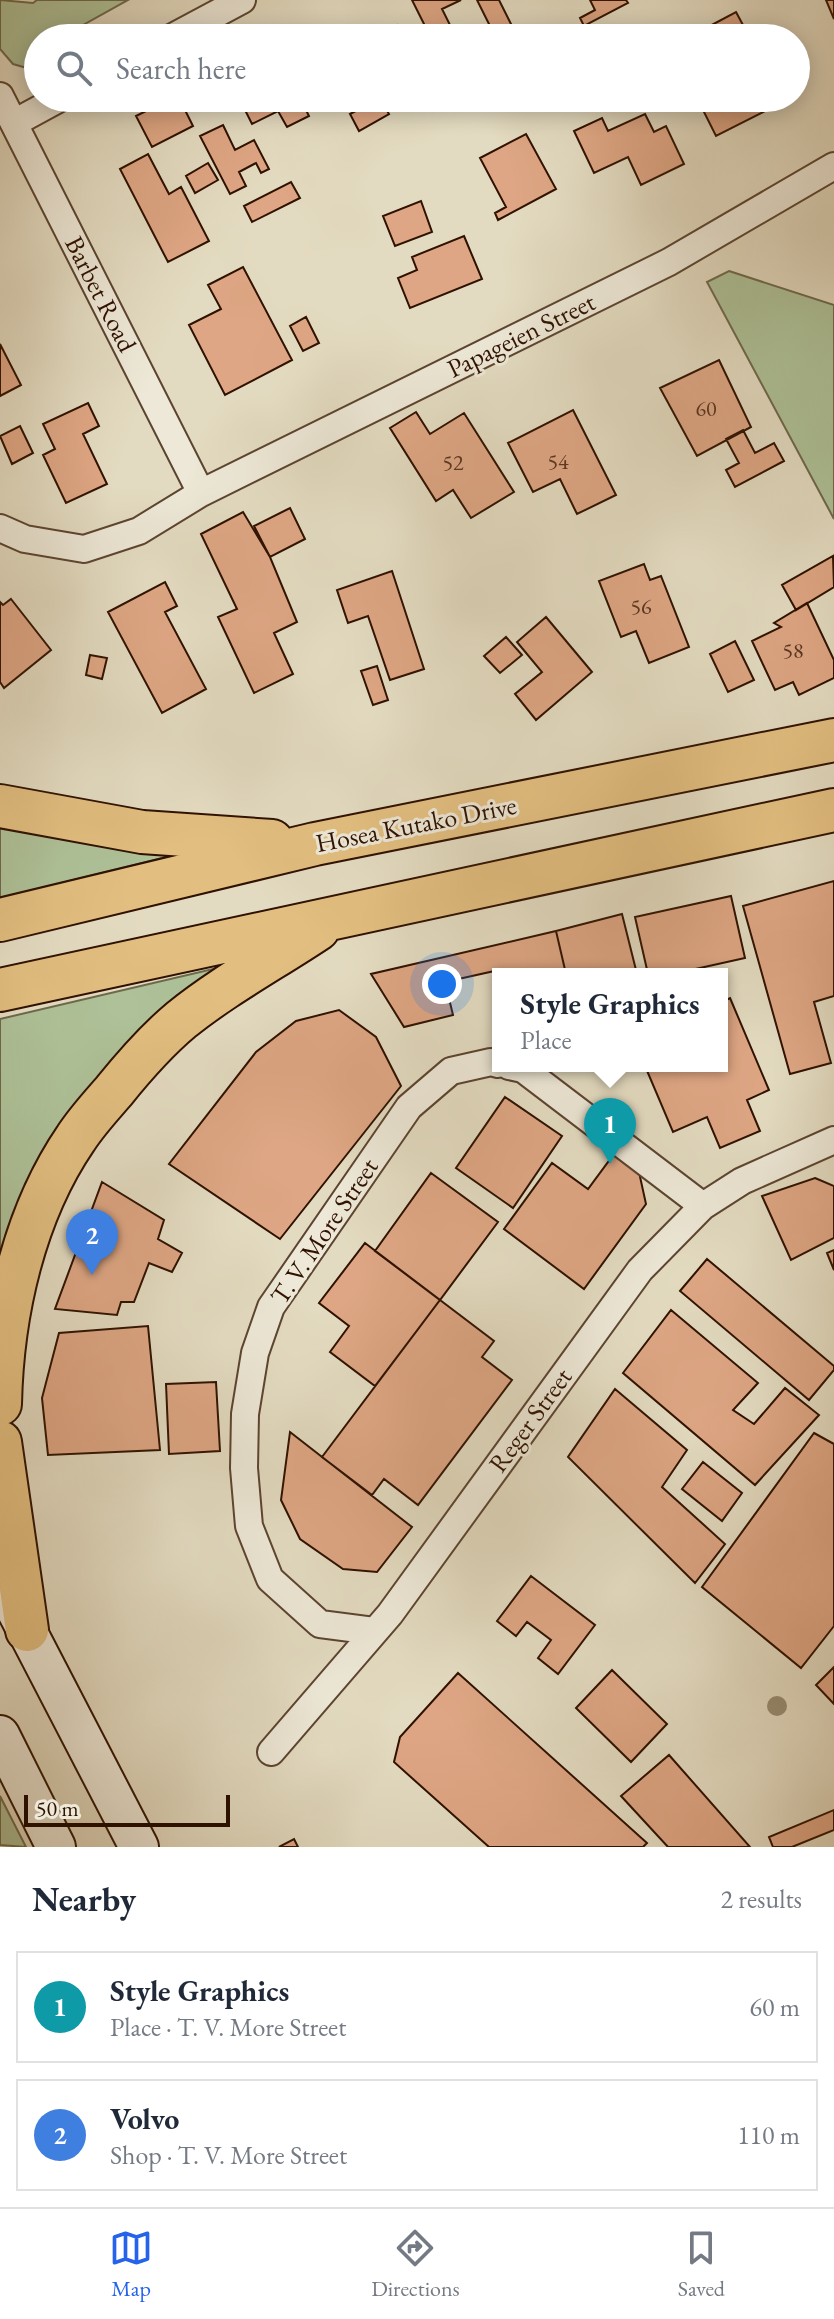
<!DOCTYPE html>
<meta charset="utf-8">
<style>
body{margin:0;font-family:"EB Garamond",serif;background:#f2f2f3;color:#1f2937}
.scale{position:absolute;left:24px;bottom:20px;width:206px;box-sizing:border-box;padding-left:8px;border:4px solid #2f1100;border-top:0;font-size:22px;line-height:28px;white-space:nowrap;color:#2f1100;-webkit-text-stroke:6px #ede8d7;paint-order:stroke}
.you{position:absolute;left:442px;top:984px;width:28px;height:28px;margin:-20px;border:6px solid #fff;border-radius:50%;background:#1a73e8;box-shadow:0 0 0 12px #1a73e833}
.badge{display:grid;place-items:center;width:52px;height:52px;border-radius:50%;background:#2563eb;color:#fff;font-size:26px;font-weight:700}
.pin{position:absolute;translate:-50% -66px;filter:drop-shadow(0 2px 4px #0008)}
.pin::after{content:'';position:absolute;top:42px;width:28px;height:24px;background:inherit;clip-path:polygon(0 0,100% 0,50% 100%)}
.popup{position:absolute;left:492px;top:968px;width:236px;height:104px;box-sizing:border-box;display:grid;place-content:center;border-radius:0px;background:#fff;filter:drop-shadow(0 2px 6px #0005);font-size:26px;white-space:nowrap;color:#747a83}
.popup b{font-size:30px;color:#1f2937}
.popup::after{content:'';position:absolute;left:50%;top:100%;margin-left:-16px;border:16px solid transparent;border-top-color:#fff}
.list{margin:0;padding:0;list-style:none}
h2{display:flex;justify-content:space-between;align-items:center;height:104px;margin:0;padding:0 32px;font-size:34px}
h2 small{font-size:26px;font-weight:400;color:#747a83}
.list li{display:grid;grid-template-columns:52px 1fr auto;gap:24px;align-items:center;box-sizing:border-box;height:112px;margin:0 16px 16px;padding:0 16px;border:2px solid #e0e1e3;border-radius:0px}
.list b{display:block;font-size:30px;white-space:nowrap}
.list p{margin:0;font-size:26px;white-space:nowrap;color:#747a83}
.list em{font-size:26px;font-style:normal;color:#747a83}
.icon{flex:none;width:44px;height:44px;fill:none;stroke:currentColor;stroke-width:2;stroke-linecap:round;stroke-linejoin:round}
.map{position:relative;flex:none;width:834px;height:1847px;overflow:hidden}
.search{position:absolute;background:#fff;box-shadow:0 4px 20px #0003;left:24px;right:24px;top:24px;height:88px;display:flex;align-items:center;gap:20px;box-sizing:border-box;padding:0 28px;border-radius:44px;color:#747a83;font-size:30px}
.sheet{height:360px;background:#fff}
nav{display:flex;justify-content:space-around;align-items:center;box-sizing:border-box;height:112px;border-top:2px solid #e0e1e3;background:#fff;font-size:22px;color:#747a83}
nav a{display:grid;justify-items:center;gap:4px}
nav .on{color:#2563eb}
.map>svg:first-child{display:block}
</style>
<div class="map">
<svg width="834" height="1847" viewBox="0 0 834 1847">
<rect width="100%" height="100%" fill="#e3dbc1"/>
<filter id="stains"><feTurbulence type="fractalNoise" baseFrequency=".0025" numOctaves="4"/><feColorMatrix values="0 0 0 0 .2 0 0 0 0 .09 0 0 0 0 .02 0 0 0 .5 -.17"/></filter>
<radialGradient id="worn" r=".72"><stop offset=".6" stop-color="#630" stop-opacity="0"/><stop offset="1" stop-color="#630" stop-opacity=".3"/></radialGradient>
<!-- green -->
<path fill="#aec198" stroke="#6e694c" stroke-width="2" d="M0,0l33,3 4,-3h91l-52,29 -5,9h-33l-1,33 -24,-7 -13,-15z
M729,271l105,34v214l-127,-237z
M0,825l191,26 -191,47z
M230,965l-95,84 -135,262v-292z
M0,1796l26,51 -26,-2z"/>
<!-- building -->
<path fill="#dea684" stroke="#2f1100" stroke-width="2" d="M412,0h49l-19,9 12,24 -11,5h-12z
M477,0h22l19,38h-38l-2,-4 13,-6z
M590,0h36l2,3 -44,23 -4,-8 15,-8z
M826,0h8v19z
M736,12l14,26h-38l-6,-10z
M397,25l6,13h-34z
M172,98h7l14,28 -41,21 -16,-31z
M239,98h61l9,18 -22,11 -9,-16 -26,13z
M380,98l9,16 -30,17 -9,-17z
M697,98h83l3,4 -67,34z
M645,114l9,18 12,-6 18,38 -43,21 -13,-28 -34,16 -20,-42 28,-13 6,13z
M223,125l12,25 19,-10 15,29 -8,4 -5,-10 -17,9 7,14 -16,8 -30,-58z
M526,134l30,55 -58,31 -3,-7 11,-6 -26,-49z
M148,154l21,40 12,-7 28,54 -41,21 -48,-93z
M208,163l10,17 -23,13 -9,-17z
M291,182l9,16 -48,24 -8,-16z
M421,201l11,31 -37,14 -12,-30z
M464,236l18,43 -72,29 -12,-30 19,-8 -5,-13z
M243,267l49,93 -67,35 -36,-70 32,-16 -13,-24z
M306,317l13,26 -16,8 -13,-25z
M0,344l21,41 -21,11z
M719,360l32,67 -54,29 -37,-68z
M88,403l11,23 -16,8 24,50 -41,19 -23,-48 12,-6 -12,-25z
M573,410l43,85 -39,19 -17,-35 -27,13 -25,-49z
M416,412l14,22 34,-21 50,79 -43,26 -18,-28 -17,11 -46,-73z
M20,426l13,27 -21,11 -12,-28z
M743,430l12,23 19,-10 10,18 -49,26 -9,-17 13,-7 -13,-24z
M290,508l15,31 -35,18 -16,-31z
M243,512l27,45 27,65 -23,11 19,41 -39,19 -36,-76 19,-8 -36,-75z
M833,556l1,31 -38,23 -14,-25z
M644,564l6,16 11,-4 28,71 -40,16 -13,-32 -15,6 -22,-56z
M392,571l32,98 -34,11 -22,-64 -20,7 -11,-33z
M165,582l12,24 -12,6 41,77 -44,24 -54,-101z
M11,599l40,51 -47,38 -4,-6v-80l3,3z
M807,603l27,57v18l-35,17 -6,-13 -18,8 -23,-49 29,-14 -7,-4z
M546,617l46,55 -56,48 -21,-26 27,-22 -25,-30z
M506,637l16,18 -22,18 -16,-17z
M735,641l19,39 -26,12 -18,-38z
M90,655l17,3 -5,21 -16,-4z
M377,666l11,34 -15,5 -12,-34z
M834,881v115l-20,6 17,61 -41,11 -47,-168z
M731,896l14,62 -72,16h-25l-13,-57z
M622,914l15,60h-71l-10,-43z
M556,931l10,43h-66l-1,-4 -54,12 8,33 -49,12 -33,-53z
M730,998l39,92 -22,10 13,31 -40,17 -13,-31 -34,15 -28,-66h77v-64z
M339,1010l37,27 25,49 -121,153 -111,-75 87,-112 40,-31z
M505,1097l57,39 -49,72 -57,-40z
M614,1154l25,18 7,32 -62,85 -80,-60 48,-66 36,26z
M431,1173l67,49 -58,78 -65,-49z
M815,1178l19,8v52l-43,22 -29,-64z
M102,1182l62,38 -6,19 24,14 -10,19 -23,-9 -15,39h-13l-4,13 -62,-6z
M365,1243l75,57 -65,86 -45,-34 19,-26 -30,-23z
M834,1250v20l-7,-17z
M707,1259l127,107v4l-25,30 -129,-109z
M440,1300l54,41 -12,16 30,23 -94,125 -34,-26 -12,16 -50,-38z
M671,1310l87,73 -25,27 21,14 31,-36 34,27 -64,70 -132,-112z
M148,1326l12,124 -112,5 -6,-57 17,-65z
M216,1382l4,69 -51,3 -3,-70z
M615,1389l72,61 -25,37 63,57 -30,39 -127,-126z
M290,1432l122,95 -35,45 -34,-3 -43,-30 -19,-39z
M814,1433l20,11v182l-33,42 -99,-81z
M703,1462l39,31 -20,28 -40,-32z
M531,1576l64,49 -37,49 -20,-16 13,-18 -24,-18 -11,14 -19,-15z
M834,1667v37l-18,-19z
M612,1670l55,54 -36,38 -55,-54z
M458,1673l189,170 -4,4h-154l-95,-85 6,-25z
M669,1755l81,92h-82l-47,-51z
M834,1810v20l-42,17h-19l-4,-10z
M294,1839l4,8h-19z"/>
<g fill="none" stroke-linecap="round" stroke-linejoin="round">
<!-- street casing -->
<g stroke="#5c4430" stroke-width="30">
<path id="street" d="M171,38l71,-38
M0,96l201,397
M14,123l46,-25
M0,528l25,11 59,10 55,-18 62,-38 468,-231 165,-96
M509,1066l14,3 180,137
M374,1631l-54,-7 -50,-45 -21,-53 -5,-58 1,-54 10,-61 16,-46 138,-200 42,-36 40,-9 7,2
M271,1752l119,-138 250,-344 63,-64 39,-25 92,-41"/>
</g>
<!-- secondary casing -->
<g stroke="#2f1100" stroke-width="42">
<path id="secondary" d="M13,1604l126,243
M0,1735l56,112"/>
</g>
<!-- primary casing -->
<g stroke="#2f1100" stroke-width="46">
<path id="primary" d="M0,806l142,26 130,9
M0,920l315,-76 519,-104
M0,990l834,-180
M0,1404c2,-91 24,-190 76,-266 11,-17 25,-32 38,-47 21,-26 42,-50 67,-71 42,-34 92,-61 137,-91
M0,1442l27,188"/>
</g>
<!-- street -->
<use href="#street" stroke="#ede8d7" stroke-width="26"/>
<!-- secondary -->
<use href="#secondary" stroke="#ede8d7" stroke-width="38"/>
<!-- primary -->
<use href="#primary" stroke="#e2be80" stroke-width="42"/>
</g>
<!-- trees -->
<circle fill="#988e74" cx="777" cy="1706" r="10"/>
<g text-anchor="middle" stroke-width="6" stroke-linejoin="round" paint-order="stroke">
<!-- number labels -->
<g font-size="22" fill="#5b3621">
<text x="706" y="416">60</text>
<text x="558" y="469">54</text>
<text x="453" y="470">52</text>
<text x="641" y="614">56</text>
<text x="793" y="658">58</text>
</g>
<!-- street labels -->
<g font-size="26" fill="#2f1100" stroke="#ede8d7">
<text transform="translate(101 294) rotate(63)" y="9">Barbet Road</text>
<text transform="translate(521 335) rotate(-26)" y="9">Papageien Street</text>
<text transform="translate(416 824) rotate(-11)" y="9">Hosea Kutako Drive</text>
<text transform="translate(324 1231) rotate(-56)" y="9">T. V. More Street</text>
<text transform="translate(530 1420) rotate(-54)" y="9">Reger Street</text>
</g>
</g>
<rect width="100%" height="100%" filter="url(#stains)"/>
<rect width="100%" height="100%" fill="url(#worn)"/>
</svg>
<div class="scale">50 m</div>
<div class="you"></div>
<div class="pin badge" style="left:610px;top:1164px;background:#0f9aa8">1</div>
<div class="popup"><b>Style Graphics</b>Place</div>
<div class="pin badge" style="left:92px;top:1275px;background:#3f7fe0">2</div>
<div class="search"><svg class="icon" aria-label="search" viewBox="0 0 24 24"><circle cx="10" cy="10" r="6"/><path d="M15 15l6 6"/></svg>Search here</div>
</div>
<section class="sheet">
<h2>Nearby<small>2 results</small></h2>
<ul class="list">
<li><span class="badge" style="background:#0f9aa8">1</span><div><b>Style Graphics</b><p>Place · T. V. More Street</p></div><em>60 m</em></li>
<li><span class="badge" style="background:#3f7fe0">2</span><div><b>Volvo</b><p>Shop · T. V. More Street</p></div><em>110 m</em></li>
</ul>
</section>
<nav>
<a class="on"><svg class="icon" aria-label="map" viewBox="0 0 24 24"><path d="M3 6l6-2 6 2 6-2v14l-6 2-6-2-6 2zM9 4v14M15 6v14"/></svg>Map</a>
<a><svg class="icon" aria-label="directions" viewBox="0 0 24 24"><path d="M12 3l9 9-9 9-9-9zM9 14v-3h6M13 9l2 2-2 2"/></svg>Directions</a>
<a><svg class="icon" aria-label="saved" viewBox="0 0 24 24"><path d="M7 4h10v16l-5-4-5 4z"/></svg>Saved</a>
</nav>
